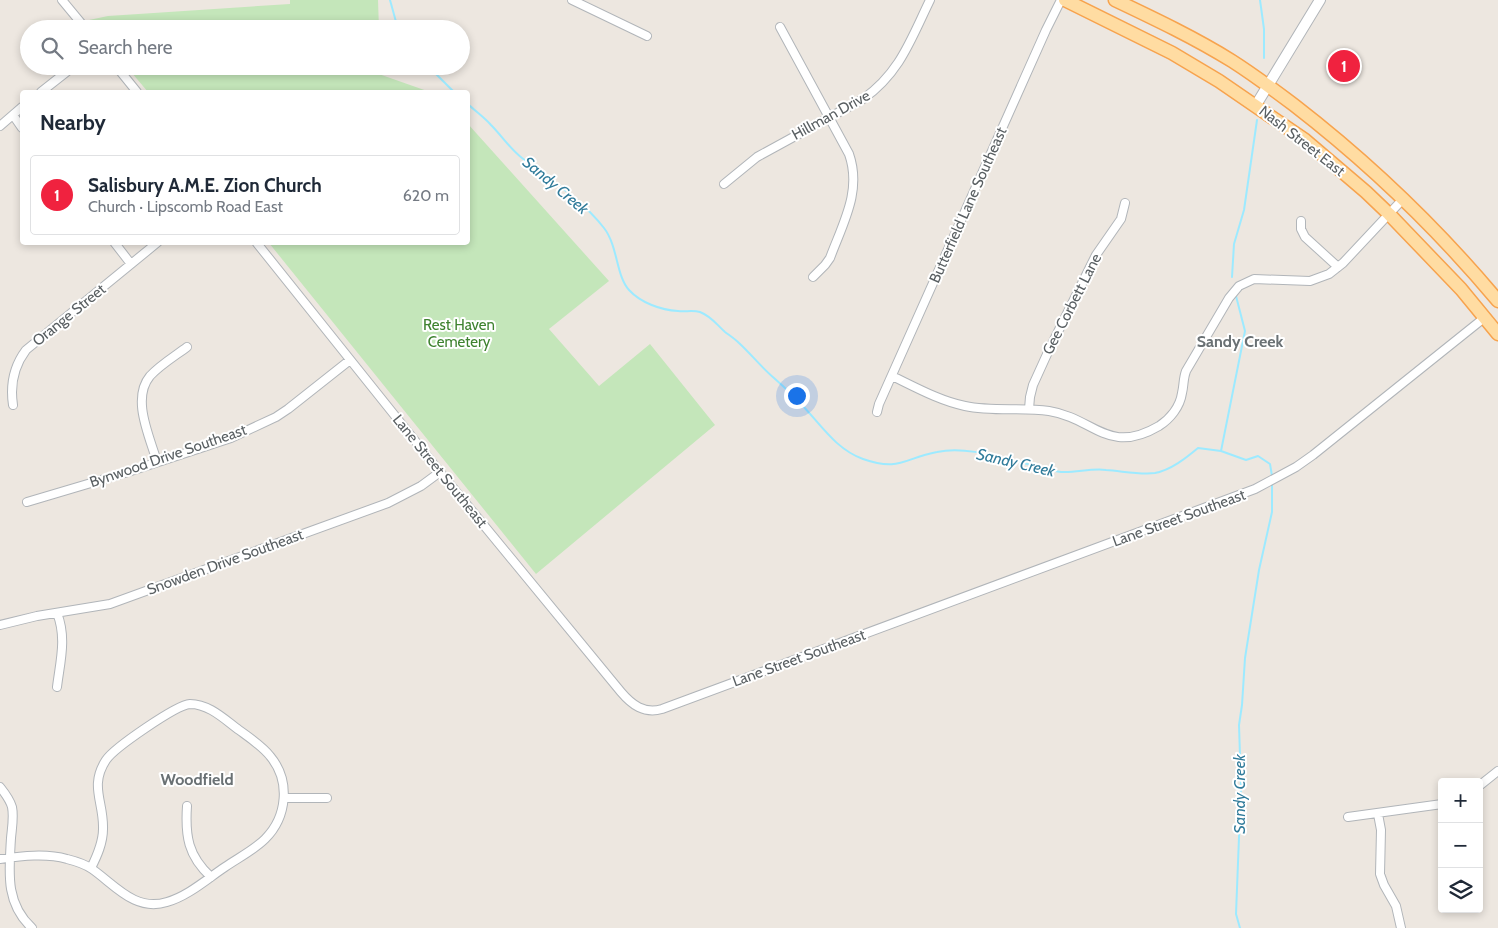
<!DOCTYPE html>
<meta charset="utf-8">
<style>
body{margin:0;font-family:Cabin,sans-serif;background:#f6f6f7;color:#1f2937}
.controls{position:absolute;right:15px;bottom:15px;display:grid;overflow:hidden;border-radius:5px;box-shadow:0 2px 8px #0003}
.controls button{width:45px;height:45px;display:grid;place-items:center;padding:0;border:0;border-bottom:1px solid #e0e1e3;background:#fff;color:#1f2937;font:25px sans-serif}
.you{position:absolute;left:796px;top:395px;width:18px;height:18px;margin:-12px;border:4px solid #fff;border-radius:50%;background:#1a73e8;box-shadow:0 0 0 8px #1a73e833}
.badge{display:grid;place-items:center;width:32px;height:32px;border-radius:50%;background:#f0223f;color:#fff;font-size:16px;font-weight:700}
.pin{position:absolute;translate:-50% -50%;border:2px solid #fff;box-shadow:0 1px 5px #0006}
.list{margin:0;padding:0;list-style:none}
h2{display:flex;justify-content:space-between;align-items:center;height:65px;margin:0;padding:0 20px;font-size:21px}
h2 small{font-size:16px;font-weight:400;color:#747a83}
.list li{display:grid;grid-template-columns:32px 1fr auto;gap:15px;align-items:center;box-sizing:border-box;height:80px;margin:0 10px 10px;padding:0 10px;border:1px solid #e0e1e3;border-radius:5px}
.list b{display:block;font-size:19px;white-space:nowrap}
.list p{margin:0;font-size:16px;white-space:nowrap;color:#747a83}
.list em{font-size:16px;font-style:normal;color:#747a83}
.icon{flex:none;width:28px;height:28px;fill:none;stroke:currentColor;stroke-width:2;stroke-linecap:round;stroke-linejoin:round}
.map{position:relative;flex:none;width:1498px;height:928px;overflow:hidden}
.search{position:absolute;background:#fff;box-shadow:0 2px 8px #0003;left:20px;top:20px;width:450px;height:55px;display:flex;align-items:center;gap:12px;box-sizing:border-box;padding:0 18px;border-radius:28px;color:#747a83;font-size:19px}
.panel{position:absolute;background:#fff;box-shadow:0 2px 8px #0003;left:20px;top:90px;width:450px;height:155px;border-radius:5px}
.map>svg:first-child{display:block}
</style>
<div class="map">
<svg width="1498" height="928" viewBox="0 0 1498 928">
<rect width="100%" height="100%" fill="#ede7e0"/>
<!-- green -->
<path fill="#c4e6ba" d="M290,0h88l1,29h-283l-7,-9 19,-4 182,-12z
M126,66h230l74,26h-282z
M468,124l141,157 -60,48 50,57 51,-42 65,81 -179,149 -267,-331 199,-1z"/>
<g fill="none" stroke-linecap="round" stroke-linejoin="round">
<!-- stream -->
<path stroke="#9deaff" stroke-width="2" d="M390,0l8,29
M1260,0l4,29v29
M428,66l26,26
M468,104c7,7 16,13 23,21 11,11 19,24 31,33 29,22 59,41 82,70 14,18 12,48 25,62 12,13 32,20 49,21 7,1 15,-1 22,1 11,4 17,13 25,20 4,3 10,7 14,11 12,11 22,24 35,35 9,8 18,16 26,25 20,20 35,46 63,56 37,13 41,-1 74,-7 24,-5 52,2 76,8 16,4 31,10 48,12 15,1 30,-4 45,-2 16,1 34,5 49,3 16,-3 31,-15 43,-25l23,3 25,9 12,-4 12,8 2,12
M1232,277l2,-33 10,-34 13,-90
M1221,451l24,-120 -9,-35
M1240,928l-4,-14 5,-128 -2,-61 3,-20 3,-47 14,-88 13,-58v-28"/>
<!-- minor casing -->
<g stroke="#b1b5b9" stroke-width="10">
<path id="minor" d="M62,0l24,29
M572,0l75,36
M780,27l69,127c13,37 -6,69 -19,104l-5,7 -12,12
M116,66l21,26
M41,92l33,-26
M13,115l9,13
M0,126l22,-19
M724,184l33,-27 106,-58c37,-26 48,-60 67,-99
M1301,221v8l4,8 33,30
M114,242l17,22
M256,242l184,230 181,220c11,13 23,22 41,17l593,-220 41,-22 17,-12 171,-137
M892,376c23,11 48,25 73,30 28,6 56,1 84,5 45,7 59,45 110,15 11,-7 21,-19 23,-33 2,-8 1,-14 4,-22l43,-73 10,-12 15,-7 56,2 19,-7 14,-11 60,-64
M13,405c-3,-20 1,-39 13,-55l132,-108
M1029,409l1,-12 3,-12 15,-33 48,-97 25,-36 4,-16
M877,412l2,-8 167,-374 15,-30
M157,462c-7,-25 -26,-63 -7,-86 10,-11 25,-20 37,-29
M27,502l101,-30 103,-34 45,-21 12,-8 62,-49
M57,613c10,25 3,49 0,74
M0,625l37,-9 73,-12 278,-101 33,-17 19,-14
M1479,786l19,-15
M0,787c4,5 10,13 12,20 2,10 0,20 -1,31 -2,34 -6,65 21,90
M285,798h42
M187,806c-2,30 1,50 24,71
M1378,814l3,16 -1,44 4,11 12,21 5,22
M1348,817l94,-13
M0,859c22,-3 46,-6 67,0 8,2 18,5 25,10 23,16 43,43 75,33 21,-6 40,-23 58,-35 13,-9 29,-17 40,-28 22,-22 26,-58 5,-83 -8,-10 -20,-18 -31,-26 -15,-11 -30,-26 -49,-26 -14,1 -76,44 -84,56 -17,26 -2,42 -3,69 0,14 -6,27 -12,39"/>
</g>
<!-- tertiary casing -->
<g stroke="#b1b5b9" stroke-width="12">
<path id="tertiary" d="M1256,105l64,-105"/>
</g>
<!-- primary casing -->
<g stroke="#f7a34e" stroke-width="15">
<path id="primary" d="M1065,0l107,53 47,28 86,59 61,52 23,22 72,75 37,45
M1115,0c40,19 80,38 117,61 22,14 42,29 62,44 75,58 143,123 204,196"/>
</g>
<!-- minor -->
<use href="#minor" stroke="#fff" stroke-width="8"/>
<!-- tertiary -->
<use href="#tertiary" stroke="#fff" stroke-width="10"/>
<!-- primary -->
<use href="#primary" stroke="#ffdca2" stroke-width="12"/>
</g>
<g text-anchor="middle" stroke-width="4" stroke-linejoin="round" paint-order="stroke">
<!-- street labels -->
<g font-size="15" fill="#595f62" stroke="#fff">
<text transform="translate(831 115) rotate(-29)" y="5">Hillman Drive</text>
<text transform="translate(1302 141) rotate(38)" y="5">Nash Street East</text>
<text transform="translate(968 205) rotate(-66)" y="5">Butterfield Lane Southeast</text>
<text transform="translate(1072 304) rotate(-63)" y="5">Gee Corbett Lane</text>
<text transform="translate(69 315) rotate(-39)" y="5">Orange Street</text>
<text transform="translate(168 456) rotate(-19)" y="5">Bynwood Drive Southeast</text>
<text transform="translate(440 471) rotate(51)" y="5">Lane Street Southeast</text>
<text transform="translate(1179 518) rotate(-20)" y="5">Lane Street Southeast</text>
<text transform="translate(225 562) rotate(-20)" y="5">Snowden Drive Southeast</text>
<text transform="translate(799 658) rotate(-20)" y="5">Lane Street Southeast</text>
</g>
<!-- park labels -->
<g font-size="15" fill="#3e822f" stroke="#fff">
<text x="459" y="330">Rest Haven<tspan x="459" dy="17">Cemetery</tspan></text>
</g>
<!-- water labels -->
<g font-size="16" font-style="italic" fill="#307b9a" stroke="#fff">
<text transform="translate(556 185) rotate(40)" y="6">Sandy Creek</text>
<text transform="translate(1016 462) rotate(13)" y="6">Sandy Creek</text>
<text transform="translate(1239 794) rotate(-90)" y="6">Sandy Creek</text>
</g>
<!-- neighbourhood labels -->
<g font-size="16" font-weight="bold" fill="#6a7174" stroke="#fff">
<text x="1240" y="347">Sandy Creek</text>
<text x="197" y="785">Woodfield</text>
</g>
</g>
</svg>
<div class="controls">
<button>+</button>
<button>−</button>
<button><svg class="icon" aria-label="layers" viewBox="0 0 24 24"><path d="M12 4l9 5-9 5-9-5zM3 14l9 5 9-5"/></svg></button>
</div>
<div class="you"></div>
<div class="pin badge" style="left:1344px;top:66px">1</div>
<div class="search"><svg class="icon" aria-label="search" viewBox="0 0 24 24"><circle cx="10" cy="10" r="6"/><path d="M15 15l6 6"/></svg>Search here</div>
<section class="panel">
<h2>Nearby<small></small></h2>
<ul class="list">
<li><span class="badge">1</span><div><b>Salisbury A.M.E. Zion Church</b><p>Church · Lipscomb Road East</p></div><em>620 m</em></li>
</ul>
</section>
</div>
